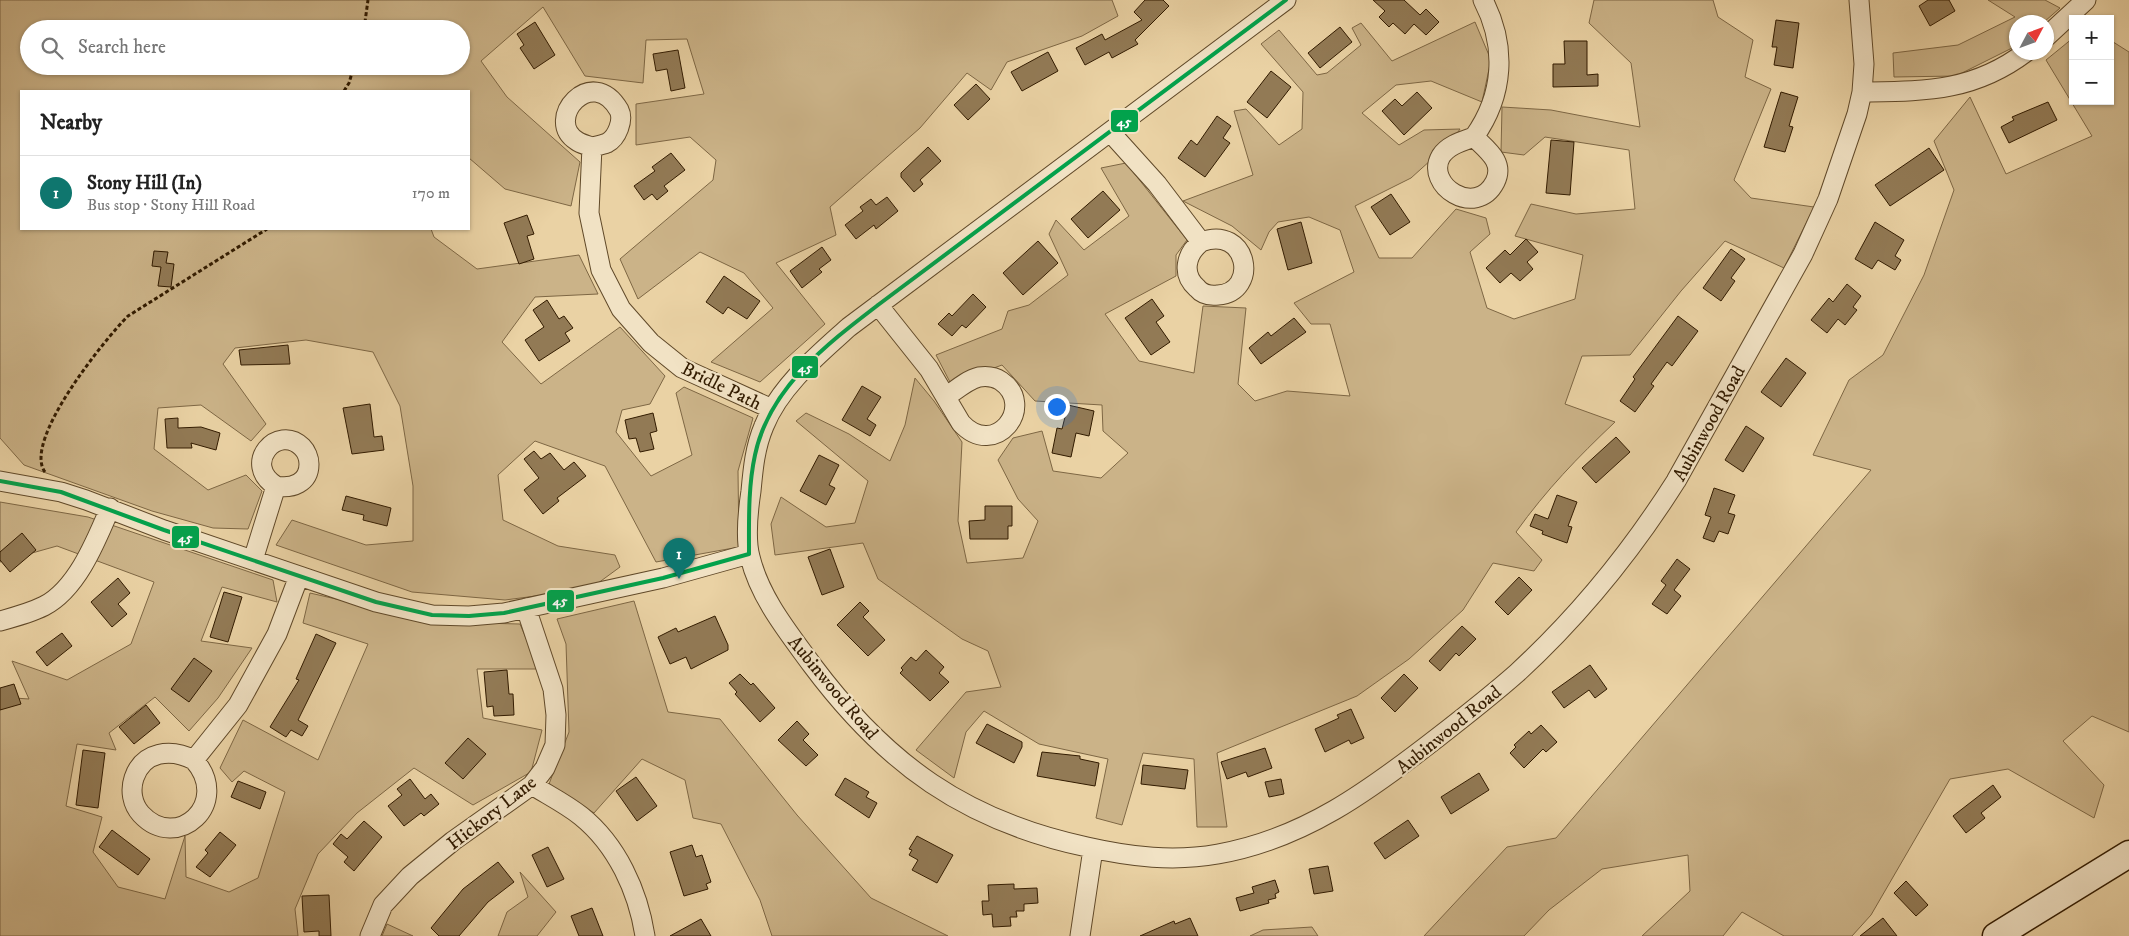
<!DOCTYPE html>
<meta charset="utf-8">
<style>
body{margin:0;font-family:"IM FELL DW Pica",serif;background:#f6f6f6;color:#222}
.controls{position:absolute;right:15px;top:15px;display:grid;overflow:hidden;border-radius:0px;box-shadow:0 1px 4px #0004}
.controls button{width:45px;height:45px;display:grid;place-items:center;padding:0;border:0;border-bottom:1px solid #e0e0e0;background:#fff;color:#222;font:25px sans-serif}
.compass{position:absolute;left:2009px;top:15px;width:45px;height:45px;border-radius:50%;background:#fff;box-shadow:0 1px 4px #0004;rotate:49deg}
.you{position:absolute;left:1056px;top:406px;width:18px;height:18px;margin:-12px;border:4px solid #fff;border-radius:50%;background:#1a73e8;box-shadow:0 0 0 8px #1a73e833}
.badge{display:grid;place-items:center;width:32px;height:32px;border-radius:50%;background:#0f766e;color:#fff;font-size:16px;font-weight:700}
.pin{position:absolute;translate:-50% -41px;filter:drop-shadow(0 1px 2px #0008)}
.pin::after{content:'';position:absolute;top:26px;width:18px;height:15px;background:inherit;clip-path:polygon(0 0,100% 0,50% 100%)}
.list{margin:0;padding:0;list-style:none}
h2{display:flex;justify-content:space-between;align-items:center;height:65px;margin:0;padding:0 20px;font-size:21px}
h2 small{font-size:16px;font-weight:400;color:#767676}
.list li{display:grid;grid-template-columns:32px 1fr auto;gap:15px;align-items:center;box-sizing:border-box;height:75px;padding:0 20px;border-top:1px solid #e0e0e0}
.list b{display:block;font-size:19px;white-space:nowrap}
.list p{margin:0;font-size:16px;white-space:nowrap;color:#767676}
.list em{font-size:16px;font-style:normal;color:#767676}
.icon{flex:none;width:28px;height:28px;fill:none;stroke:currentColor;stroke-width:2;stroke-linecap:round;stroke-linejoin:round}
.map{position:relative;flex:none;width:2129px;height:936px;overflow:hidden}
.search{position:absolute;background:#fff;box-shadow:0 1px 4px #0004;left:20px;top:20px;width:450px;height:55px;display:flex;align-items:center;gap:12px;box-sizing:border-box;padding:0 18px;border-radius:28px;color:#767676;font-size:19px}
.panel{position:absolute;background:#fff;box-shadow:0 1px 4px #0004;left:20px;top:90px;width:450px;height:140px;border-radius:0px}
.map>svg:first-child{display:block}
</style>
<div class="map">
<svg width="2129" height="936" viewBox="0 0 2129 936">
<rect width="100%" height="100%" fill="#ead2a4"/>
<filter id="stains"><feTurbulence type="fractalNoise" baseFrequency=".004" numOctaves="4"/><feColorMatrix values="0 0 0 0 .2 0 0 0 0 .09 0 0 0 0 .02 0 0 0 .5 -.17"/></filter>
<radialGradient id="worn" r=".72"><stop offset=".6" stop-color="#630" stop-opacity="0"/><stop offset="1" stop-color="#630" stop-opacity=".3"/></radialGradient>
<!-- green -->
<path fill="#cbb388" stroke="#7e6744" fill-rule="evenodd" d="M0,0h1112l6,16 -36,20 -75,26 -16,28 -24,-17 -47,55 -90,79 6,28 -60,28 49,61 -65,58 -49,-20 62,-54 -29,-35 -44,-21 -62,47 -18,-40 93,-79 3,-20 -26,-23 -54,8v-41l68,-10 -17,-55 -41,1 -3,43 -58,-7 -42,-69 -62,54 26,36 73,65 -9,44 -66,-17 -36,-31v-67h-448v138h410l3,8 43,32 102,-14 19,39 -63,3 -33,45 39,42 79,-57 45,49 -15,28 -28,6 -6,22 35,44 41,-21 -16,-62 8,-6 69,31 -15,53 1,76 -83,15 -51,-96 -70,-25 -37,34 5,45 55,26 57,9 5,12 -30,22 -85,11 -93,-8 -136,-47 16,-25 74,25 47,-4v-55l-13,-80 -27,-54 -67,-12 -71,8 -12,16 43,60 -15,17 -50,-36 -43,3 -4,41 54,41 38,-15 16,16 -14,38 -35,-1 -61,-17 -128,-46 -24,-27zM29,29h432v37h-432z
M1594,0h119l5,17 35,23 -8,37 26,12 -37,91 17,18 63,9 -30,61 -59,-27 -44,50 -51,64 -48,1 -17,48 50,18c-38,36 -68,67 -99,110l26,28 -8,11 -41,-8 -30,47 -54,49 -52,37 -140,57 10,74h-30l-3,-68 -51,-6 -21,72 -26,-7 12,-59 -69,-15 -55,-33 -18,21 -12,46 -38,-28 50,-58 35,-5 -13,-36 -26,-12 -84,-60 -15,-36 -88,12 -4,-31 10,-27 45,30 29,-4 13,-42 -72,-60 10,-8 43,21 41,27 15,-36 10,-47 19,23 28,41 -4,79 9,42 56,-5 15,-37 -20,-22 -20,-39 15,-22 29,-7 11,40 48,7 27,-25 -25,-22 -1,-26 -67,-4 -33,-36 -51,19 -15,-29 66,-26 6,-18 21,-6 39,-30 -19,-41 7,-14 28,30 45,-34 -28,-48 25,-5 61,77 -11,15v21l-71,38 34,47 55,12 9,-67 43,2 -8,76 17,17 32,-10 63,5 -20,-72h-19l-17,-21 60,-31 -14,-42 -31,-13 -31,5 -9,10 -8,18 -29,-24 -49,-25 70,-26 -19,-64 12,-2 33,36 23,-16 1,-37 -42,-48 18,-14 38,45 10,-2 34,-28 -9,-17 9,-5 31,38 83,-39 16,38 -9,42 -51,-21 -35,4 -34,28 37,32 25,-15 36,-1 -8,12 -41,37 -56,28 24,52h33l44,-49 30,9 4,16 -20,18 17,56 27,11 61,-20 8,-44 -68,-19 16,-32 45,10 59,-5 -6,-59 -84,-13 -21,18 -23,-3 1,-45 49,3 89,17 -9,-64 -42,-40z
M1988,0h57l15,8 -16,14h-28v24l-60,30 -62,1 -1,-24 65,-8 57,-28z
M2073,38v63h37v-61l19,12v680l-37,-16 -29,25 41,44 -10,33 -86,-49 -58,10 -79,136 -19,21h-68l-42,-24 -19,24h-81l48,-45 -2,-36 -86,14 -53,41 -25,26h-100l83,-89 49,-9 315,-368 -58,-15 36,-75 34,-25 41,-80 30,-85 -20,-49 36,-44 36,77 86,-38 -46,-76z
M0,502l88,15 185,63 4,22 -55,-15 -21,54 51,7 -34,50 -29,33 -34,-34 -46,36 7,17 -39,-6 -11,62 36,11 -9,35 25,35 47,12 20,-63 1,41 43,15 29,-14 27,-86 -41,-21 -12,11 -12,-14 23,-48 75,40 50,-116 -65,-21 7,-30 126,29 84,2 19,45h-62l6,49 59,12 -11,42 -58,33 -59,-37 -57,45 -39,41 -23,55 3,27h-298v-239l29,2 -17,-38 55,19 64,-36 23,-62 -97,-36 -57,16z
M634,601l34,111 52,7 77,96 74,83 77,38h-176l-12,-36 -39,-76 -28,-6 -8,-38 -43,-21 -48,54 -45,-29 20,-52 -3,-88 -9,-25z
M520,872l36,40 -19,24h-39l9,-24 21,-15z
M387,924l26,12h-31z
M1312,927l6,9h-68l13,-6z"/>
<!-- building -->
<path fill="#927a55" stroke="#321b00" d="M1145,0h18l6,6 -34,34 3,4 -26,14 -3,-6 -24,13 -9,-17 26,-14 3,6 37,-20 -8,-8z
M1373,0h31l16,15 6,-6 13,13 -13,13 -12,-11 -9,10 -12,-11 -4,4 -10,-10 6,-6z
M1928,0h21l6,11 -25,15 -11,-20z
M1776,20l23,3 -6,45 -19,-3 3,-18h-5z
M535,22l20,33 -21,14 -14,-21 4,-3 -7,-11z
M1340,27l12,15 -32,26 -12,-15z
M1564,41h23v34l11,-1v12l-45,1v-23h12z
M678,50l7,38 -14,3 -4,-22 -11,2 -3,-17z
M1048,52l10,19 -36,20 -11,-19z
M1271,71l20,16 -24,31 -20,-16z
M976,84l14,15 -22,21 -14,-15z
M1417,92l15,16 -28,27 -22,-24 13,-12 7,7z
M1781,92l17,5 -9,29 4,1 -8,25 -21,-5z
M2048,102l9,18 -48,23 -8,-16 13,-7 -2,-3z
M1217,116l14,10 -8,12 7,5 -25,34 -27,-19 13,-18 6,5z
M1551,140l23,2 -4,53 -24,-2z
M928,147l13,14 -21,19 3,4 -9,8 -13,-15v-4z
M1929,148l15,22 -54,36 -15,-21z
M671,153l14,17 -21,16 4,5 -11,9 -5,-6 -8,6 -10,-14 21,-15 -3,-4z
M1103,191l17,19 -32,28 -17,-19z
M1391,194l19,28 -20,13 -19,-28z
M887,197l11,14 -22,18 -2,-4 -18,14 -11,-14 18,-14 -3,-4 11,-8 5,6z
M527,215l7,19 -7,2 7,23 -15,5 -15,-41z
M1301,222l11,41 -24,7 -11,-41z
M1875,222l29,18 -9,16 6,4 -6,10 -17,-10 -6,9 -17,-10z
M1526,239l12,13 -11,10 6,7 -13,12 -9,-8 -11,10 -14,-15 19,-18 5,5z
M1038,241l20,22 -35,32 -20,-22z
M822,247l9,13 -12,9 3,3 -20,16 -12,-17z
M1731,249l14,10 -14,19 4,3 -14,20 -18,-13z
M154,251l14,1 -2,11 8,1 -3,23 -13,-1 3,-19 -9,-1z
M724,276l36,25 -13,18 -19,-12 -5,7 -17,-12z
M1847,284l14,12 -8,11 4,3 -12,15 -7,-6 -11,14 -16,-13 18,-22 4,4z
M973,294l13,13 -20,21 -4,-3 -10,11 -14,-12 11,-11 3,3z
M1152,299l12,17 -8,6 14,20 -19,13 -26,-37z
M547,300l12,19 5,-3 9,12 -8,5 5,8 -31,20 -14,-21 19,-13 -11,-17z
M1678,316l20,15 -26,35 -5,-4 -16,22 3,2 -19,26 -15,-11 15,-22 -2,-2z
M1294,318l12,14 -45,32 -12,-16 19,-16 3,4z
M288,345l2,19 -49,1 -2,-15z
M1786,358l20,15 -25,34 -20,-15z
M862,386l19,11 -14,22 9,6 -6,11 -28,-16z
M370,404l4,33 8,-1 2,14 -32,4 -9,-46z
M1068,405l26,6 -5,25 -13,-3 -5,24 -19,-4 5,-25 5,1z
M653,413l4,18 -7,2 4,16 -14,3 -4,-14 -7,1 -4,-19z
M178,418v10l23,-1 19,6 -4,17 -25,-7 1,5h-25l-2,-29z
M1746,426l18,12 -21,34 -18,-12z
M1616,437l14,15 -34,31 -14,-15z
M534,451l7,8 9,-6 14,17 10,-8 12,14 -29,22 2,3 -16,13 -19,-24 15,-12 -15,-19z
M819,455l20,10 -10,20 6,3 -9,17 -26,-14z
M1714,488l21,7 -7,18 7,2 -7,19 -9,-3 -5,11 -11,-4 8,-21 -6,-2z
M1557,495l20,7 -9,24 4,1 -5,16 -25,-9 1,-3 -13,-5 5,-12 13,5z
M346,496l45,12 -4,18 -24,-6 1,-5 -22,-5z
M985,506h27v20h-4v13h-38l-1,-18 16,-1z
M22,533l14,17 -26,22 -10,-12v-8z
M830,549l14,38 -22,8 -14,-38z
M1677,559l13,10 -16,21 7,6 -14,18 -15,-10 14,-19 -5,-4z
M1519,577l13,13 -24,25 -13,-13z
M118,578l12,15 -12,11 9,10 -15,13 -21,-25z
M224,592l18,5 -14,45 -18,-5z
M860,602l9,9 -6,6 22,23 -17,16 -31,-31z
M715,616l13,29v5l-37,19 -5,-12 -16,7 -12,-27 18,-9 2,4z
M1462,626l14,13 -17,17 -3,-3 -16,18 -11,-10z
M62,633l10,13 -25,20 -11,-14z
M316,634l20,9 -38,77 10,6 -6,10 -11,-6 -5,7 -16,-10 29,-47 -3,-1z
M926,650l18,17 -5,6 10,9 -19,19 -30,-28 3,-3 -2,-2 10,-11 5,4z
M194,658l18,13 -23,31 -18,-13z
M1590,665l17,24 -12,9 -6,-8 -25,18 -12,-16z
M507,670l2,24h4l1,21 -20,1 -1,-10 -6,1 -3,-35z
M740,674l11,11 2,-2 22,25 -15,14 -25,-28 2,-2 -8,-9z
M1404,674l14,14 -23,24 -14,-14z
M14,684l7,20 -21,6v-22z
M146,705l14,18 -26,21 -15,-17z
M1351,709l13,29 -13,6 -2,-4 -24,12 -10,-23 24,-11 -2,-3z
M797,721l12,13 -6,6 15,15 -12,11 -28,-26z
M987,724l35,18v5l-8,16 -38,-20z
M1541,725l16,17 -11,10 -3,-3 -19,19 -14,-15 6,-6 -2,-2 15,-14 2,3z
M468,738l18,16 -23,25 -18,-16z
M1265,748l7,20 -24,9 -2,-5 -19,7 -6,-17z
M83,750l22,3 -7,55 -22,-3z
M1042,752l38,4v3l19,4 -4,23 -58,-10z
M1143,765l45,5 -3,19 -44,-5z
M1479,773l10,17 -38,24 -10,-17z
M636,777l21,29 -20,15 -21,-30z
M845,778l24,14 -3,5 11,6 -8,15 -34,-23z
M410,779l15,20 6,-5 8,10 -15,12 -3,-3 -17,13 -16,-20 14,-11 -5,-6z
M1281,779l3,15 -15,3 -4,-15z
M238,781l28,11 -6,17 -29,-12z
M1993,785l8,12 -20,16 4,5 -19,15 -13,-17z
M1408,820l11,16 -34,23 -11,-16z
M364,821l18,16 -28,34 -10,-9 4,-5 -15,-13 8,-10 6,5z
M112,830l38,29 -12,16 -39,-28z
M220,832l16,13 -26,32 -14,-10 12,-14 -3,-3z
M917,836l36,19 -16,28 -25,-13 6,-10 -9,-5 3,-5 -3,-1z
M692,845l4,12 6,-2 9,27 -5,2 2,5 -24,7 -14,-44z
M548,847l16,32 -17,8 -15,-32z
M498,862l16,20 -26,20 -29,34h-20l-8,-8 32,-39z
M1328,866l5,25 -19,3 -5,-25z
M1275,880l4,12 -4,2 1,4 -8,2 1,3 -29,8 -4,-13 18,-5 -2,-6z
M1906,881l22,24 -12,11 -22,-23z
M1014,884v5l23,-1 1,15 -14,1v7h-8l1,6h-7l1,9 -18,1 -1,-13 -9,1 -1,-14h7l-1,-16z
M329,895l2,41h-12v-5l-15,1 -2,-36z
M592,908l11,28h-24l-8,-20z
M1190,918l8,18h-58l34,-15 1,3z
M1883,918l14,18h-37z
M701,919l10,17h-41z"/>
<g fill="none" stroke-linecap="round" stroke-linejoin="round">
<!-- minor casing -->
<g stroke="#604929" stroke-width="21">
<path id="minor" d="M1286,0l-437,327c-31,28 -69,59 -85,99 -9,21 -11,43 -13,65 -3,20 -6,47 -1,66 10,41 38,75 62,108 74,99 153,156 275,182 44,10 87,15 131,7 86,-15 152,-64 219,-116 27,-21 54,-42 80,-65 62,-57 114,-121 159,-192l127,-227 25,-55 29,-85 5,-22 2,-28 -5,-64
M2046,37l40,-37
M1862,92c63,-1 111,0 164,-40
M1111,133l46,51 44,58c47,-18 59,50 17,53 -8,1 -16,-1 -21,-7 -16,-14 -11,-34 4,-46
M1474,137c13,13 31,25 21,45 -19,37 -71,3 -54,-26 7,-11 22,-15 33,-19 30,-42 33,-91 9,-137
M592,147c-5,-2 -11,-3 -15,-6 -34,-21 15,-78 42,-31 5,10 -2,28 -12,33 -5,2 -11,3 -15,4l-3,66 12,57 20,39 30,34 31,25 90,41
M878,305l51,64 32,54c34,37 76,-17 40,-42 -6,-4 -15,-5 -22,-4 -12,3 -23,13 -33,20
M0,481l61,11 25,8 78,30 212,72 56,13 37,1 35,-3 159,-35 86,-24
M253,560l23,-74c16,3 33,-3 33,-22 0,-6 -3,-13 -7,-17 -24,-24 -61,17 -26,39
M0,621c15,-4 30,-8 44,-15 33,-17 52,-65 66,-98
M194,760c38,43 -17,93 -53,54 -9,-10 -11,-24 -7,-36 9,-27 37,-30 60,-18l44,-55 39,-71 22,-58
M532,785c16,10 34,19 49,31 36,29 57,75 64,120
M370,936l13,-31 27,-29 43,-35 79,-56 13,-17 10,-23 1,-30 -3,-26 -27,-81
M1080,936l13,-87"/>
</g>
<!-- secondary casing -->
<g stroke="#321b00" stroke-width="29">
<path id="secondary" d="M1996,936l133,-82"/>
</g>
<!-- path -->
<path stroke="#321b00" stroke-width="3" stroke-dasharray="4 2.5" stroke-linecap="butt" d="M364,29l4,-29
M344,91l5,-8 5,-17
M45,472c-23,-31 60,-133 83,-156l139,-87"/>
<!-- minor -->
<use href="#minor" stroke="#f1e2c4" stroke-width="19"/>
<!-- secondary -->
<use href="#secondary" stroke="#f1e2c4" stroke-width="26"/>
<!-- bus-1 casing -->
<g stroke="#f1e2c4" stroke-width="8">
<path id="bus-1" d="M0,481l61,11 103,38 212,72 56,13 37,1 35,-3 159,-35 86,-24
M749,554c0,-33 -1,-67 6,-99 14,-67 72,-111 123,-150l408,-305"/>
</g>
<!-- bus-1 -->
<use href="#bus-1" stroke="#02a24c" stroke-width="4"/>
</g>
<g text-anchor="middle" stroke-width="4.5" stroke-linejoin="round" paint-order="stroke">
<!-- street labels -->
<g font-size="19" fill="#321b00" stroke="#f1e2c4">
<text transform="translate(722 385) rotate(26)" y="7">Bridle Path</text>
<text transform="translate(1708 423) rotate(-61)" y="7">Aubinwood Road</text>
<text transform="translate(834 687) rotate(50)" y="7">Aubinwood Road</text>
<text transform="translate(1448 729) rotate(-39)" y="7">Aubinwood Road</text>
<text transform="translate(491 812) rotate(-38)" y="7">Hickory Lane</text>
</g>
</g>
<g stroke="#f1e2c4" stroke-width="2">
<rect x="1110" y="109" width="29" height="24" rx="5" fill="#02a24c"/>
<rect x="791" y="355" width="28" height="24" rx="5" fill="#02a24c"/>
<rect x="171" y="525" width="29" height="24" rx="5" fill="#02a24c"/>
<rect x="546" y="589" width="29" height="24" rx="5" fill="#02a24c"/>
</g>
<g font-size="14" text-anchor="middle" font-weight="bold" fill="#fff">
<text x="1124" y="126">45</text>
<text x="805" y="372">45</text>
<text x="185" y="542">45</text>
<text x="560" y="605">45</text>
</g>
<rect width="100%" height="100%" filter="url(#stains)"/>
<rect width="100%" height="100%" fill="url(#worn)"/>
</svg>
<div class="controls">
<button>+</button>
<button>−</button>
</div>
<svg class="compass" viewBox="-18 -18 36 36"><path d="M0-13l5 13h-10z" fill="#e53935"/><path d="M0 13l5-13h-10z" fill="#767676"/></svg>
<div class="you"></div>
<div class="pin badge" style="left:679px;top:579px">1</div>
<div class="search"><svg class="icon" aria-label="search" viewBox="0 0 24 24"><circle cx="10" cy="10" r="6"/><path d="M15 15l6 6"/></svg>Search here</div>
<section class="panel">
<h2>Nearby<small></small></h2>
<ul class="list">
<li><span class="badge">1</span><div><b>Stony Hill (In)</b><p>Bus stop · Stony Hill Road</p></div><em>170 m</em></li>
</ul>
</section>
</div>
